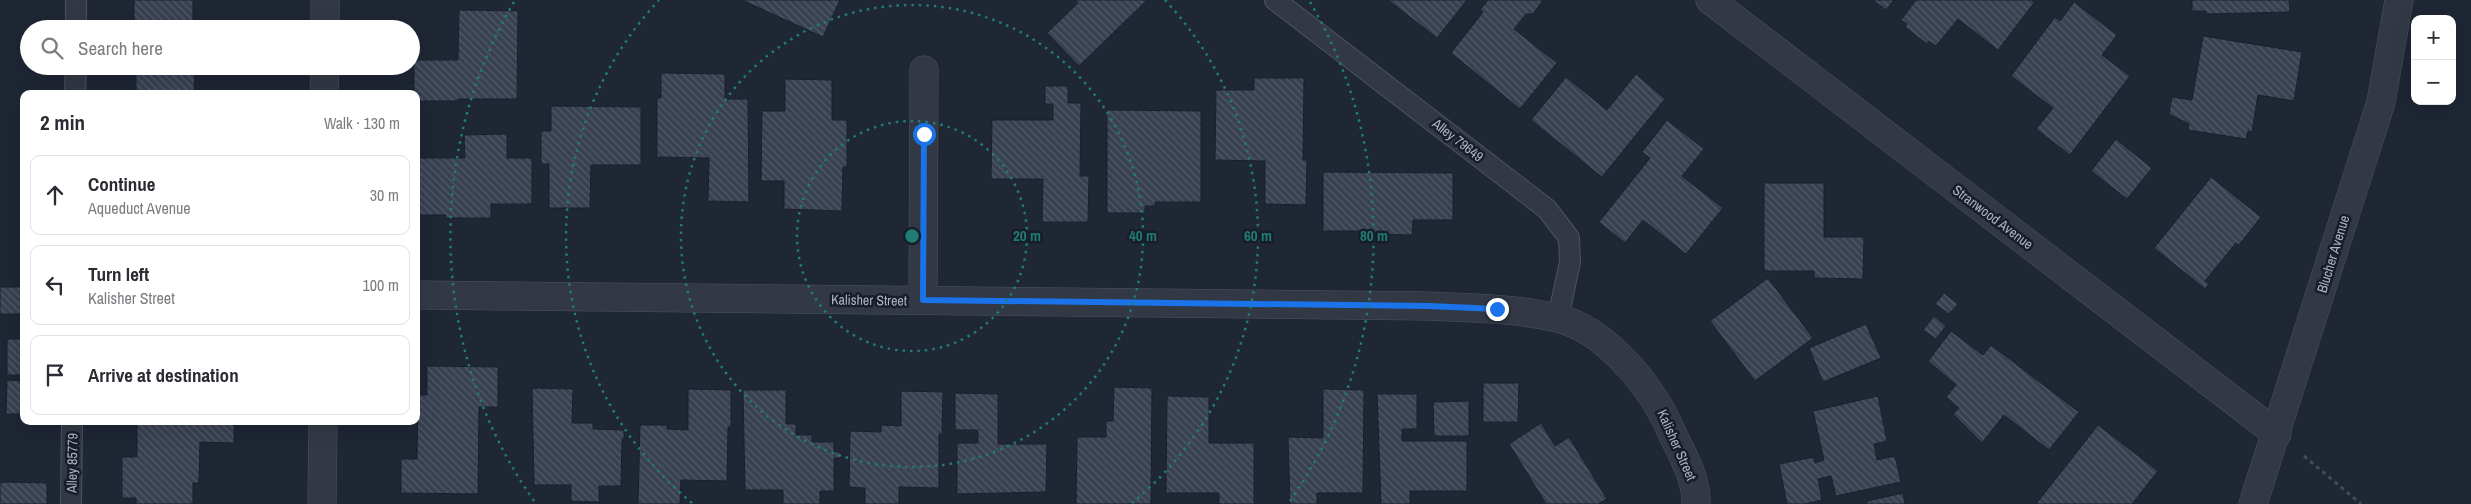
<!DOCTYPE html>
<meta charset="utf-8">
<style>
body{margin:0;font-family:"Archivo Narrow",sans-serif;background:#f7f7f7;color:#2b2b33}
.controls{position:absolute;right:15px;top:15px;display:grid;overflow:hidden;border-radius:10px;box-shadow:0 5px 20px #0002}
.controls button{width:45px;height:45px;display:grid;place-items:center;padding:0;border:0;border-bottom:1px solid #e1e1e2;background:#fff;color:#2b2b33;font:25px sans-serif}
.stop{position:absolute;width:15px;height:15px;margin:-11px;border:4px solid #1a73e8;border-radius:50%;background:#fff}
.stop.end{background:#1a73e8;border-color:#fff;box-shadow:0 1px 5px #0008}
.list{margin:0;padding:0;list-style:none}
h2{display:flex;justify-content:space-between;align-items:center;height:65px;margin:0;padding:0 20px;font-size:21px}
h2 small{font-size:16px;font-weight:400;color:#7c7c81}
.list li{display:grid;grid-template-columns:32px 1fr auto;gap:15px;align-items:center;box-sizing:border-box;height:80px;margin:0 10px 10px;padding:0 10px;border:1px solid #e1e1e2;border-radius:10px}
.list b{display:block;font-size:19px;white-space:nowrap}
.list p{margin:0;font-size:16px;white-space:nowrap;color:#7c7c81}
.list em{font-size:16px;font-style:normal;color:#7c7c81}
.icon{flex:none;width:28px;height:28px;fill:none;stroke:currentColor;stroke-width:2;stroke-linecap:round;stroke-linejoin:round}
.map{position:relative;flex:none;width:2471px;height:504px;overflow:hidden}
.search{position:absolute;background:#fff;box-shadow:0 5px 20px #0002;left:20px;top:20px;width:400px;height:55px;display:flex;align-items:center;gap:12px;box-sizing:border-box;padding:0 18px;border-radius:28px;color:#7c7c81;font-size:19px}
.panel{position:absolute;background:#fff;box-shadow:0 5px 20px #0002;left:20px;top:90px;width:400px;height:335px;border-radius:10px}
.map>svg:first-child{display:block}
</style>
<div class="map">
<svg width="2471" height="504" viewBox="0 0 2471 504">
<defs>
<pattern id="building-back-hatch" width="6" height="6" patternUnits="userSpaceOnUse" patternTransform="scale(1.25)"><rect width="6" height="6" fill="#384152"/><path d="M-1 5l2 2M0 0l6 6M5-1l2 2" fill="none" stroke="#525a69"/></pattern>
</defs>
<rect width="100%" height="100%" fill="#1f2634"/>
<!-- building -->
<path fill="url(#building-back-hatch)" stroke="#1a202c" d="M134,0h59v29l-59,-1z
M742,0h98l-17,37z
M1075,0h72l-68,66 -32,-33 31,-30z
M1388,0h79l-30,38z
M1488,0h55l-10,14h-7l-12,15 43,34 -37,46 -69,-56 32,-41 -3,-2z
M1873,0h21l-8,10z
M1916,0h116l2,3 -36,47 -40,-31 -22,27 -7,-5 -2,3 -22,-17 2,-3 -6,-4z
M2192,0h97l1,12 -84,2v-3h-14z
M2074,2l43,33 -15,20 28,21 -60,79 -34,-26 17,-21 -42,-32 44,-59 5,4z
M459,10l59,1 -1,88h-59v2h-42v-7h-2v-34h44z
M2203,36l99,16 -8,49 -36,-6 -6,37 -4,-1 -2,8 -58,-9 1,-6 -20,-10 3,-17 20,3z
M136,66h59l-1,28h-58z
M661,73l64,1v25h23l1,103 -41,-1 1,-43 -52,-1v-59h4z
M1636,74l29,25 -63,78 -71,-57 35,-43 41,33z
M1254,78h50l-1,82h4l-1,45 -41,-1v-43l-50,-1 1,-70h38z
M785,79l47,1v40h15v47h-4l-1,44 -58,-2v-28h-23l1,-70h23z
M1045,86h23v17h13l-1,73h9l-1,46h-46l1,-43h-52l1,-59h61v-16h-8z
M551,106l90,1v58h-50l-1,43h-41v-44h-8v-33h10z
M1107,110l94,1v91h-46v4h-10v7h-38z
M1667,120l37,29 -22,27 41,32 -37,46 -43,-34 -18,23 -26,-21 51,-64 -8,-6z
M507,134v24h25v46h-41v14h-45v-3h-30v-57h49l-1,-23z
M2116,139l36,29 -25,31 -36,-28z
M1323,172l130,1v47h-40l-1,15 -48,-1v-3h-41z
M2211,177l50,40 -22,28 -3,-2 -31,38 4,3 -4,5 -51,-41z
M1764,183h60v54h40l-1,42 -49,-1v-7h-50z
M1768,278l45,60 -58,43 -45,-60z
M0,287h24v27h-24z
M1944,293l14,11 -9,10 -14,-10z
M1934,316l12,10 -10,13 -13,-9z
M1866,324l15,34 -58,24 -14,-34z
M1951,331l32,24 8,-10 88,67 -30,38 -45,-35 -22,28 -29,-29 6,-6 -13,-11 10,-12 -28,-24z
M7,339h17v36h-17z
M427,366l71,1v40h-19l-1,87 -77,-1v-34h16l1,-64h9z
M7,380l17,1v33h-18z
M1483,383h36l-1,39h-35z
M1114,387l38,1 -1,116h-75l1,-67h29v-16h7z
M532,388l41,1 -1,34h21v6l31,1v9h-2l-1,47h-22v16l-28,-1v-16h-37z
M688,389l43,1v37h-3l-1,54 -46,-1 -1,24h-42l2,-79h27v4l21,1z
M1323,389l41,1 -1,103h-46v11h-27l-2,-67 35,1z
M743,390h43v34h10v11h16v7h22v10h6v6h-6v33h-14v13h-37v-14h-38z
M901,391l42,1 -1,42h-3v54l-40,-1v17h-34v-16l-16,-1 1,-56 31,1v-7l20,1z
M955,393l43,1v50h49l-1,48 -89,2v-51h21v-13h-23z
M1377,394h40v35h-15v12h65v50h-57v13h-29z
M1167,396l42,1v46h45v61h-35v-11h-53z
M1878,396l9,45 -13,3 3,16 18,-4 6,26 -65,14 -5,-20 -13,3 4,21 -17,4h-18l-8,-40 35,-7 1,6 9,-3 -11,-49z
M1469,401v35h-35l-1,-34z
M137,421h97v22l-34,-1 -1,41h-6v21h-57v-6h-14v-41h15z
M1541,423l14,23 14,-9 38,62 -9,5h-52l-37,-60z
M2098,425l60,46 -26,33h-96z
M6,482l41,1v21h-47v-21z
M1903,493l2,11h-38v-3z"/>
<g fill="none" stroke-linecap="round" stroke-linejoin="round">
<!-- service casing -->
<g stroke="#4d5361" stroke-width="22">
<path id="service" d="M1275,0l272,209 22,29 1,24 -12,56
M76,29v-29
M75,94l1,-28
M71,504l1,-83"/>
</g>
<!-- minor casing -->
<g stroke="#4d5361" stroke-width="29">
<path id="minor" d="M1710,0l567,434
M325,29v-29
M324,94l1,-28
M416,295l1012,11c43,2 87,2 129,12 50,12 96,70 115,115 11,23 25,46 24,71
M923,300l1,-230
M322,504l1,-83
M2253,504l128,-402 18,-102"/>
</g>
<!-- path -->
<path stroke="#3e4f53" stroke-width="3" stroke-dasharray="4 4" stroke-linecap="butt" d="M2304,456l57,48"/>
<!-- service -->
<use href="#service" stroke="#323945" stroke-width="20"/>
<!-- minor -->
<use href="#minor" stroke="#323945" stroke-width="28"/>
</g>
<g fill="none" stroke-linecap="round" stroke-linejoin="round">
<!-- route -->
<path stroke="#1a73e8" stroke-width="6" d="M924,134l-1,166 505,6 69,3"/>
</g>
<!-- distance rings -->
<g fill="none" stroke="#1f7c76" stroke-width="2.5" stroke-dasharray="2.5 5">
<circle cx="912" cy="236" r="115"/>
<circle cx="912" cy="236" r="231"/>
<path d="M692 503A346 346 0 0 1 659 0M1165 0A346 346 0 0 1 1132 503"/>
<path d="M534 501A462 462 0 0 1 514 2M1310 2A462 462 0 0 1 1290 501"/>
</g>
<g text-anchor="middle" stroke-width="5" stroke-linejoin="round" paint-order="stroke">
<!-- street labels -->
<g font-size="14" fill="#acb3c3" stroke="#181e29">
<text transform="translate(1458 140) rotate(38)" y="5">Alley 79649</text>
<text transform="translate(1993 217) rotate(37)" y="5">Stranwood Avenue</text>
<text transform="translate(2333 254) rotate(-73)" y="5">Blucher Avenue</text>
<text transform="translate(869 300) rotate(1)" y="5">Kalisher Street</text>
<text transform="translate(1677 445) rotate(66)" y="5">Kalisher Street</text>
<text transform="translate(72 463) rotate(-89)" y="5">Alley 85779</text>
</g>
</g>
<circle cx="912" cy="236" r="8" fill="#1f7c76" stroke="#181e29" stroke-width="2.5"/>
<g font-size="15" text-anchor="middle" font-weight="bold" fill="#1f7c76" stroke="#181e29" stroke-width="5" stroke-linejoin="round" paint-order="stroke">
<text x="1027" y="241">20 m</text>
<text x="1143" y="241">40 m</text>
<text x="1258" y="241">60 m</text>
<text x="1374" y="241">80 m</text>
</g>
</svg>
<div class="controls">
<button>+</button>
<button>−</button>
</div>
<div class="stop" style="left:924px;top:134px"></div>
<div class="stop end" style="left:1497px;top:309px"></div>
<div class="search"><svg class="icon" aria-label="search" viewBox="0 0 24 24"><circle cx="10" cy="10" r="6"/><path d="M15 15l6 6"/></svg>Search here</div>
<section class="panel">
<h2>2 min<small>Walk · 130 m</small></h2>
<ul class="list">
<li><svg class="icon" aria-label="ahead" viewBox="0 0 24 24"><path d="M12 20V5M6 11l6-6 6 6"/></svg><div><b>Continue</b><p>Aqueduct Avenue</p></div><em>30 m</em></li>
<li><svg class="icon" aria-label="left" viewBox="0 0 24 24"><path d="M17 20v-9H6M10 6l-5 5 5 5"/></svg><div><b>Turn left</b><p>Kalisher Street</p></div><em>100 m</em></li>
<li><svg class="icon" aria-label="arrive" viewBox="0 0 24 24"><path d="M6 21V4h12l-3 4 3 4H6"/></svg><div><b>Arrive at destination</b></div></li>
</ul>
</section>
</div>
